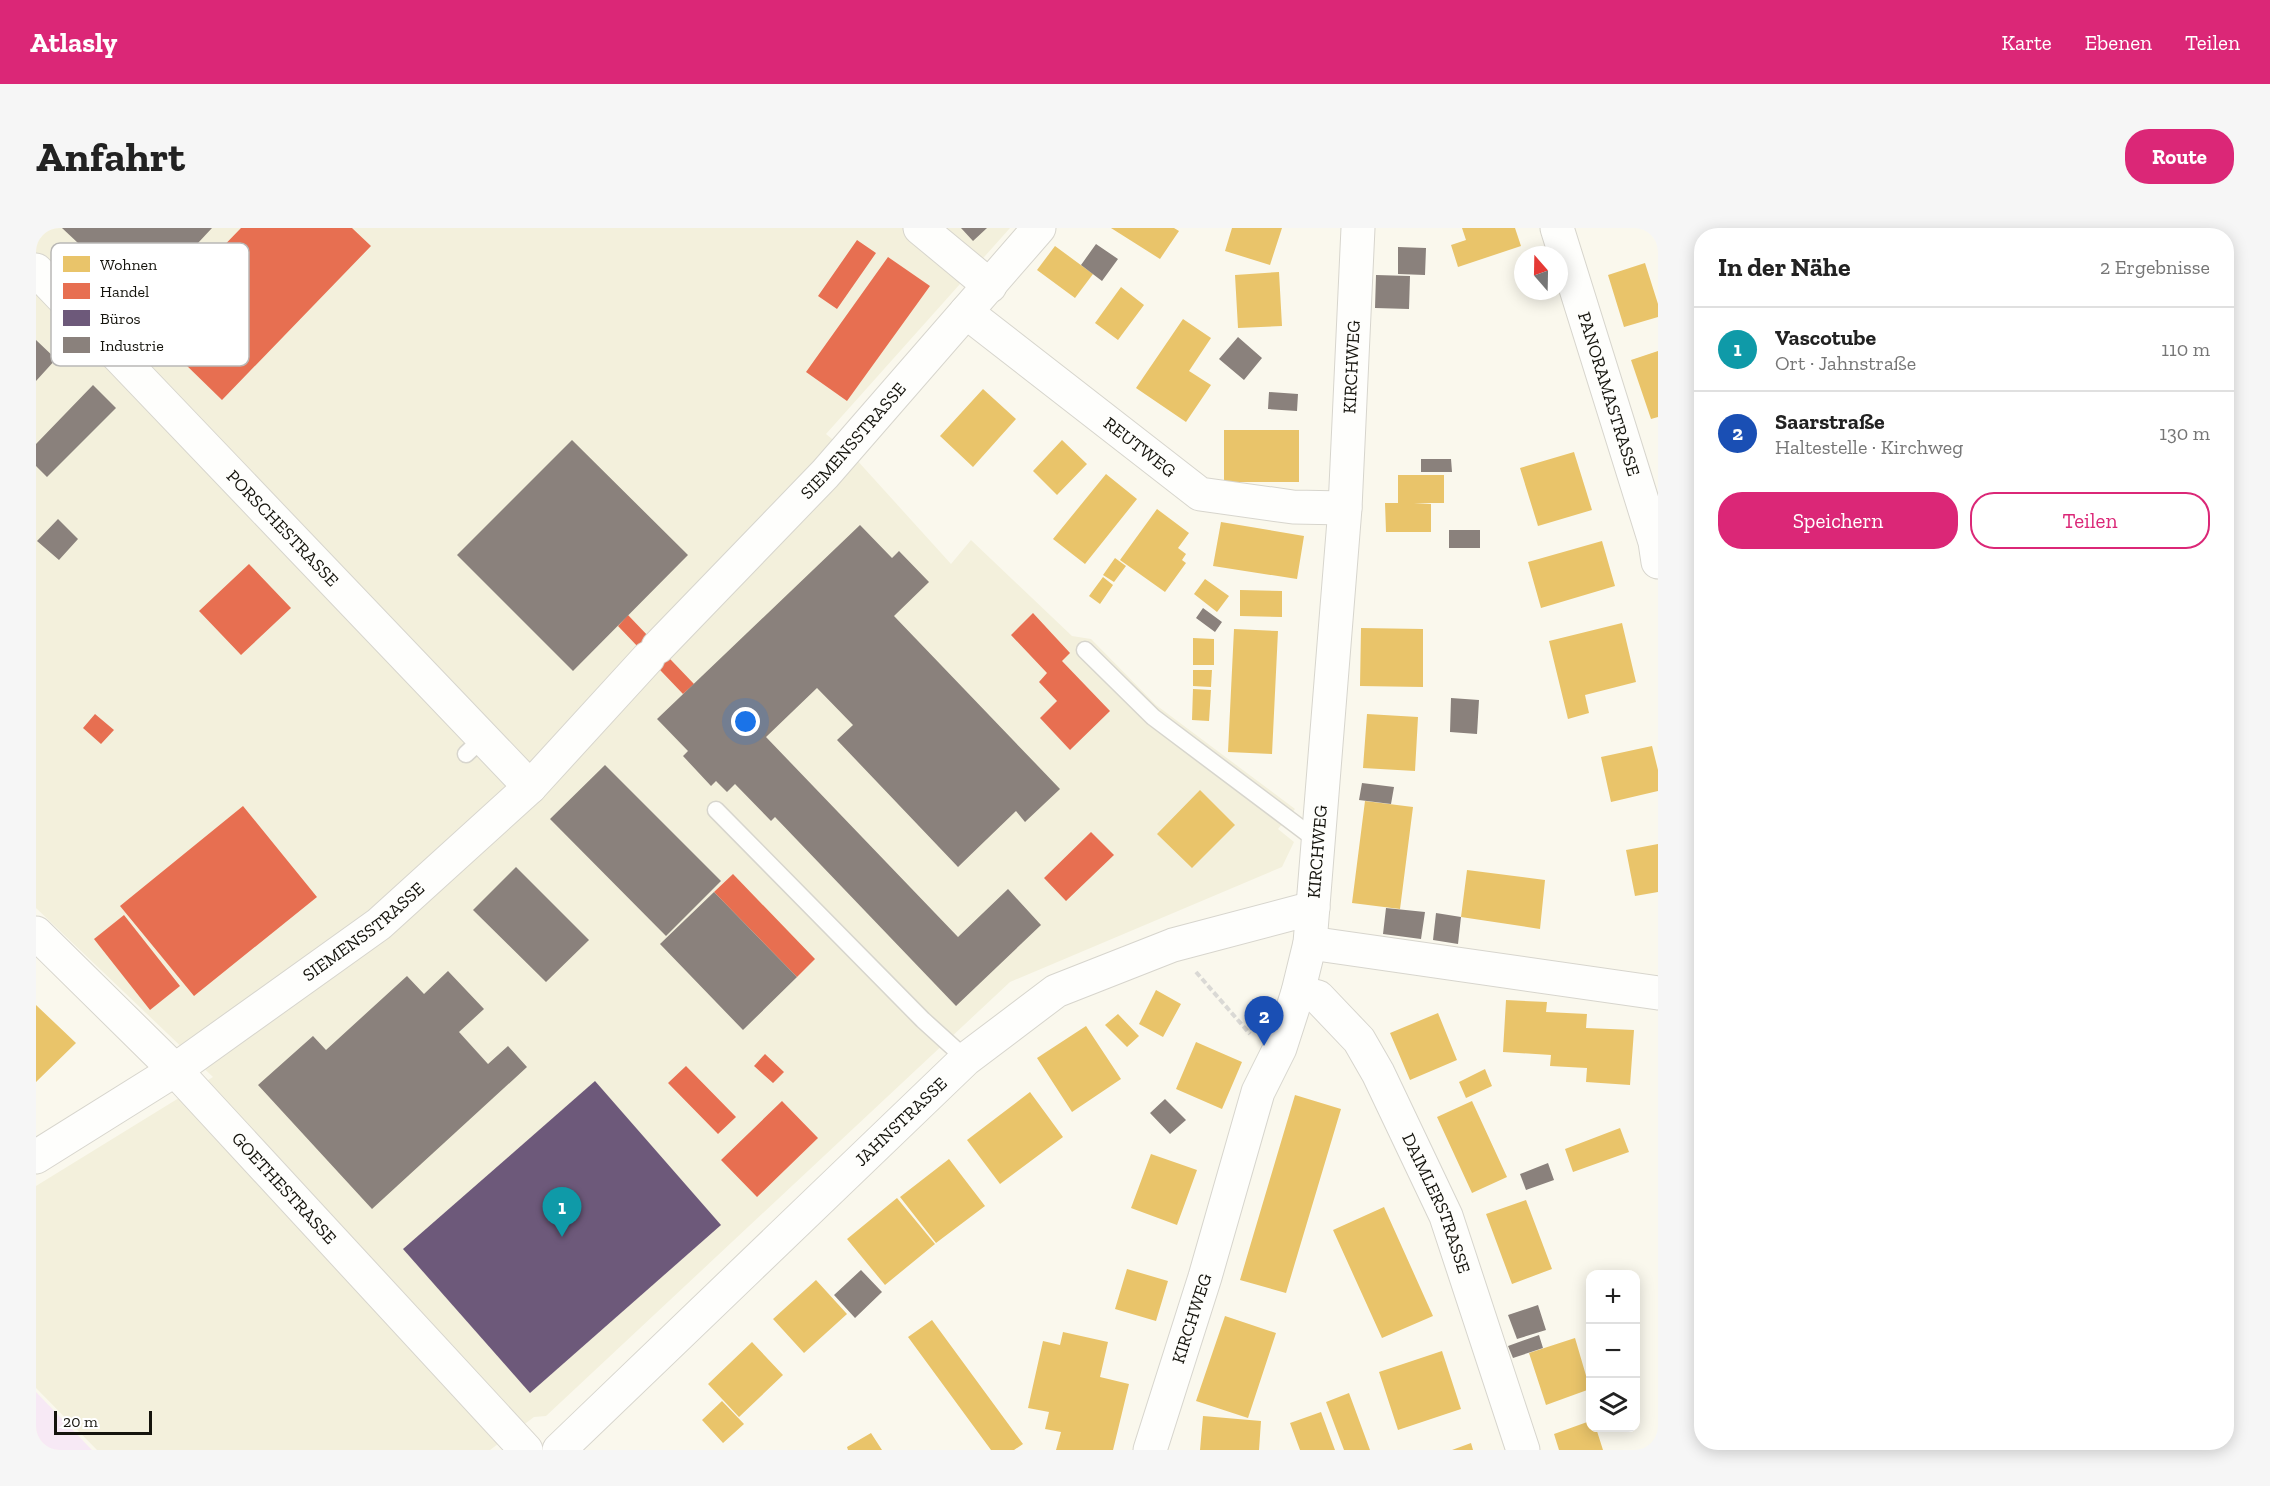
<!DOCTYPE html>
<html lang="de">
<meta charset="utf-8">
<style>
body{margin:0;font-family:"Zilla Slab",serif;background:#f6f6f6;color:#222}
.controls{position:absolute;right:18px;bottom:18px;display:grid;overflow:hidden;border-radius:12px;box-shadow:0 3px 15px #0003}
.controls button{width:54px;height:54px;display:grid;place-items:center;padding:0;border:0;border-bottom:2px solid #e0e0e0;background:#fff;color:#222;font:30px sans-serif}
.compass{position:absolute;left:1478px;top:18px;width:54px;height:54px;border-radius:50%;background:#fff;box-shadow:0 3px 15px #0003;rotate:340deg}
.scale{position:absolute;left:18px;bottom:15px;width:98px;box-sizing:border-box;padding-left:6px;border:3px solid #15140d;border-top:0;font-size:16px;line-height:21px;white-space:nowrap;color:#15140d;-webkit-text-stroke:4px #fff;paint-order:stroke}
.you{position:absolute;left:710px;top:494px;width:21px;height:21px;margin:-15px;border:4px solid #fff;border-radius:50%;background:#1a73e8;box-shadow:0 0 0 9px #1a73e833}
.badge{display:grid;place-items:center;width:39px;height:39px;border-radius:50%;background:#db2777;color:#fff;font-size:20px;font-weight:700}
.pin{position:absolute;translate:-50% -50px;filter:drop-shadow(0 2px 3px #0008)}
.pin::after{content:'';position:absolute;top:32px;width:21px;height:18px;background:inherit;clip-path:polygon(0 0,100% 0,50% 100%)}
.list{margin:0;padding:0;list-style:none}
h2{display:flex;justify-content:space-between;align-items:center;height:78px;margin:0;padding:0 24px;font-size:26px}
h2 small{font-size:20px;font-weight:400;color:#767676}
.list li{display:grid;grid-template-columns:39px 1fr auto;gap:18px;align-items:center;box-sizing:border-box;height:84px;padding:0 24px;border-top:2px solid #e0e0e0}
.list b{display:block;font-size:22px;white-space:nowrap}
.list p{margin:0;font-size:20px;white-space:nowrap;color:#767676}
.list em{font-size:20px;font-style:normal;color:#767676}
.actions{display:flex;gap:12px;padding:18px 24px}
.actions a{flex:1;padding:14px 0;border:2px solid #db2777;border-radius:24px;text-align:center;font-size:21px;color:#db2777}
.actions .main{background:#db2777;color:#fff}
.icon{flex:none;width:33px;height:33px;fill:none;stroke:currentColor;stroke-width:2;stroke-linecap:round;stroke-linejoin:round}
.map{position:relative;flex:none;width:1622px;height:1222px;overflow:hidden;border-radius:24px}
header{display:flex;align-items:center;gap:36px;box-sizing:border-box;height:84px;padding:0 30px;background:#db2777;color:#fff}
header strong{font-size:28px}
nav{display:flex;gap:33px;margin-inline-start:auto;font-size:21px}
.intro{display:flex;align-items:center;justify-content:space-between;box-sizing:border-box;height:144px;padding:0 36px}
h1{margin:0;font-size:42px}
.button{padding:15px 27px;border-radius:24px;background:#db2777;color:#fff;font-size:21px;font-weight:700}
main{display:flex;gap:36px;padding:0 36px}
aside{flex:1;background:#fff;border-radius:24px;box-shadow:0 3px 15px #0003}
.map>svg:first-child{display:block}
</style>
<header>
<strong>Atlasly</strong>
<nav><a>Karte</a><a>Ebenen</a><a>Teilen</a></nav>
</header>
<div class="intro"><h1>Anfahrt</h1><a class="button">Route</a></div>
<main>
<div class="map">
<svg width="1622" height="1222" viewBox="0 0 1622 1222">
<rect width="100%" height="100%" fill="#faf8ed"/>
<!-- built -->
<path fill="#f3f0dc" d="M0,0h974l-184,206 29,24 96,106 20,-24 101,96 19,3 65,66 139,104 -17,20 16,13 -12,25 -272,115 -464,434 -12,1 -44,33h-393l-61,-62v-202l177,-109 -177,-169z"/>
<!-- green -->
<path fill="#f7e9f5" d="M0,1164l56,58h-56z"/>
<!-- homes -->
<path fill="#e9c46a" d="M1075,0h63l5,3 -19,28z
M1196,0h50l-12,37 -45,-14z
M1426,0h53l6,18 -63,21 -7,-22 15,-5z
M1019,18l38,28 -18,24 -38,-28z
M1609,35l13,41v13l-34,10 -16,-52z
M1243,44l3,54 -44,2 -3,-53z
M1085,59l23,18 -26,35 -23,-17z
M1147,91l28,19 -22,33 22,14 -25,37 -50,-34z
M1622,123v66l-7,2 -20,-59z
M947,161l33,30 -43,48 -33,-31z
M1188,202h75v52h-75z
M1026,212l25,24 -30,31 -24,-24z
M1538,224l18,58 -54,16 -18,-58z
M1070,246l31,25 -52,65 -32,-25z
M1362,247h46v28h-30l17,1v28h-45l-1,-29h13z
M1121,281l32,24 -11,15 8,6 -4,6 4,3 -21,29 -45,-32z
M1185,294l83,14 -7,43 -84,-13z
M1566,313l13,45 -74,22 -13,-46z
M1079,330l11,8 -12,16 -11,-7z
M1067,349l10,8 -13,19 -11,-8z
M1169,351l24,17 -12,16 -23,-18z
M1204,362l42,1v26l-42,-1z
M1586,395l14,59 -51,13 4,18 -21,6 -19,-78z
M1325,400l62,1v58l-63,-1z
M1198,401l44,2 -6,123 -44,-2z
M1157,410l21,1v26h-21z
M1157,442h19l-1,17 -18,-1z
M1157,461l18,1 -2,31 -17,-1z
M1331,486l51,3 -3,54 -52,-3z
M1616,518l6,24v21l-47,11 -10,-45z
M1164,562l35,35 -43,43 -35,-34z
M1329,573l48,6 -13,102 -48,-6z
M1622,616v48l-23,4 -9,-46z
M1431,642l78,10 -5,49 -79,-12z
M1120,762l25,14 -18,33 -24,-13z
M1470,772l41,2 -1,10 41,2 -1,14 48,2 -4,55 -44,-3 1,-14 -37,-2 1,-11 -48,-3z
M0,777l40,38 -40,39z
M1402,785l19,47 -47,20 -20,-47z
M1082,786l21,22 -12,11 -22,-22z
M1050,798l35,53 -49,33 -35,-54z
M1160,814l46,20 -20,47 -46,-20z
M1449,841l7,17 -26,12 -7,-16z
M994,864l33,45 -63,47 -33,-44z
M1259,867l46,14 -55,184 -46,-13z
M1436,873l35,76 -35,16 -35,-76z
M1584,900l9,24 -56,20 -8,-23z
M1115,926l46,16 -20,55 -46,-17z
M913,931l36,47 -49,37 -36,-46z
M861,970l38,46 -50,41 -38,-46z
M1490,972l26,69 -40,15 -26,-70z
M1348,979l49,109 -51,22 -49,-108z
M1091,1041l41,12 -12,40 -41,-12z
M780,1052l31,34 -43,39 -31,-34z
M1189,1088l51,17 -28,85 -52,-17z
M896,1092l91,124 -9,6h-23l-83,-113z
M1027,1104l45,10 -8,35 29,7 -16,66h-57l5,-18 -16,-3 4,-17 -21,-4 15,-67 17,4z
M1539,1110l15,51 -44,16 -17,-52z
M716,1114l31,33 -44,42 -31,-33z
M1406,1123l19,58 -63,21 -19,-58z
M1313,1165l21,57h-26l-18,-48z
M686,1173l22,23 -21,19 -21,-23z
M1285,1184l14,38h-35l-10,-27z
M1167,1188l58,5 -2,29h-59z
M1554,1193v7h6l7,22h-44l-5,-16z
M835,1205l11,17h-34l-1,-3z
M1435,1215l2,7h-21z"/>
<!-- shops -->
<path fill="#e76f51" d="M205,0h111l19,18 -149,154 -76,-74z
M821,12l19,13 -39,56 -19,-13z
M852,29l42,29 -83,115 -41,-29z
M213,336l42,44 -50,47 -42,-44z
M997,385l37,40 -8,8 48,50 -40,39 -30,-32 17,-17 -18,-19 8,-9 -36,-38z
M592,387l66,69 -11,10 -65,-68z
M59,486l19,16 -13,14 -18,-16z
M207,578l74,91 -123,99 -74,-90z
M1055,604l23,23 -48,46 -22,-23z
M697,646l82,85 -18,18 -83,-85z
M88,687l56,71 -30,24 -56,-71z
M729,826l19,18 -11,11 -19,-17z
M650,838l50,51 -18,17 -50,-51z
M746,873l36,37 -61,59 -36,-37z"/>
<!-- offices -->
<path fill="#6d597a" d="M559,853l126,144 -191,168 -127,-144z"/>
<!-- industry -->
<path fill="#8a817c" d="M26,0h150l-70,75z
M925,0h26l-14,13z
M1060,16l22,15 -16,22 -21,-16z
M1362,19l28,1 -1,27 -27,-1z
M1340,47l34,1 -1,33 -34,-1z
M1202,109l24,21 -18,22 -25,-21z
M0,112l20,19 -20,22z
M57,157l23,23 -69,69 -11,-11v-22z
M1233,164l29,2 -1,17 -29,-2z
M536,212l116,115 -115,116 -116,-116z
M1385,231h30l1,13h-31z
M22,291l20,20 -19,21 -22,-19z
M824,297l32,33 7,-7 30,31 -35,34 166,173 -35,33 -9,-11 -58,56 -121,-127 16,-15 -36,-37 -51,49 192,200 50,-48 33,36 -85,81 -181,-189 -4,4 -36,-37 -8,8 -11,-11 -5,5 -28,-30 5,-5 -31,-32z
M1413,302h31v18h-31z
M1167,380l19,14 -7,10 -19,-14z
M1415,470l28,2 -2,34 -27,-2z
M569,537l116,116 -55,55 -116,-117z
M1326,555l32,4 -3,17 -32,-4z
M480,639l73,73 -43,42 -73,-72z
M678,664l83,85 -54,53 -83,-86z
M1350,680l39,4 -4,27 -38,-5z
M1400,685l25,4 -3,27 -25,-4z
M412,743l36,38 -25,23 29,32 20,-18 19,21 -155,142 -114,-124 55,-49 13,14 81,-74 17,18z
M1129,871l21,21 -16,14 -20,-21z
M1512,935l6,17 -28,10 -6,-16z
M825,1042l21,22 -27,26 -21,-23z
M1502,1077l8,25 -29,9 -9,-24z
M1503,1107l4,13 -30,10 -5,-12z"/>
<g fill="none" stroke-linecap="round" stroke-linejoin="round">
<!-- service casing -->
<g stroke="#d7d5cd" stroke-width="19">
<path id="service" d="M1049,422l68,67 166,125
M430,526l17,-16
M680,582l207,210 43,39"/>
</g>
<!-- minor casing -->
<g stroke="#d7d5cd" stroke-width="35">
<g id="minor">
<path d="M884,0l70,58"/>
<path id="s1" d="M1521,0l98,314 3,20"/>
<path id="s2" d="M0,42l494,517"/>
<path id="s3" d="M930,84l234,182 93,13 52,1"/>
<path id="s4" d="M622,419l167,-173 214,-246"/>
<path id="s5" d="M0,705l139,137 351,380"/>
<path d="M1274,715l348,50"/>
<path id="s6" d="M1262,764l20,5 41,43 19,33 68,143 77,234"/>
<path id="s7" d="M0,929l139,-87 204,-146 151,-137 118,-129"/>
<path id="s8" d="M523,1222l407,-391 90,-68 117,-46 140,-37"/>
<path id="s9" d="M1114,1222l55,-173 53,-185 22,-44 18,-56 12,-49 35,-435 13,-280"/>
</g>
</g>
<!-- path -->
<path stroke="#dad9d5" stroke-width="4" stroke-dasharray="6 3" stroke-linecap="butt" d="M1160,744l54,62"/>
<!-- service -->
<use href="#service" stroke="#fefefc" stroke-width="16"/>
<!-- minor -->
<use href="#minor" stroke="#fefefc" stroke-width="33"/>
</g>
<g text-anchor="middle" stroke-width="6" stroke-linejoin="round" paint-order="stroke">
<!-- street labels -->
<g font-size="18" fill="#15140d" stroke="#fff">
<text dy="6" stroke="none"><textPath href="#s9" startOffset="1110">KIRCHWEG</textPath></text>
<text dy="6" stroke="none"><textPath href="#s1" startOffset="174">PANORAMASTRASSE</textPath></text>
<text dy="6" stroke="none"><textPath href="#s4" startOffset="284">SIEMENSSTRASSE</textPath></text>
<text dy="6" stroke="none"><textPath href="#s3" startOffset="220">REUTWEG</textPath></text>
<text dy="6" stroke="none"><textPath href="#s2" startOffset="357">PORSCHESTRASSE</textPath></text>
<text dy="6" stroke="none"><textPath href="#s9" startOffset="624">KIRCHWEG</textPath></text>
<text dy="6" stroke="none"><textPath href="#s7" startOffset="398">SIEMENSSTRASSE</textPath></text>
<text dy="6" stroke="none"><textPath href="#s8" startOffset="474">JAHNSTRASSE</textPath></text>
<text dy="6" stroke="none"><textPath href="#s5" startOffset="356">GOETHESTRASSE</textPath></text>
<text dy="6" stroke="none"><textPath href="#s6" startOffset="261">DAIMLERSTRASSE</textPath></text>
<text dy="6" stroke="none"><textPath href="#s9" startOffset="138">KIRCHWEG</textPath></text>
</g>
</g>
<!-- legend -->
<rect x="15" y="15" width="198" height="123" rx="9" fill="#fff" stroke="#b9b8b6" stroke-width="1.5"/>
<rect x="27" y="28" width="27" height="16" fill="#e9c46a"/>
<rect x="27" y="55" width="27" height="16" fill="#e76f51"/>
<rect x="27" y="82" width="27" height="16" fill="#6d597a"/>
<rect x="27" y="109" width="27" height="16" fill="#8a817c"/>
<g font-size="16" fill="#15140d">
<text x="64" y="42">Wohnen</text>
<text x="64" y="69">Handel</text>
<text x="64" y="96">Büros</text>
<text x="64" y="123">Industrie</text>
</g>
</svg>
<div class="controls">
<button>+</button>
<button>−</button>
<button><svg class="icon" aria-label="layers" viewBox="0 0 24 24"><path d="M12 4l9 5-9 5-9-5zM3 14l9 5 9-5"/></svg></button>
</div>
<svg class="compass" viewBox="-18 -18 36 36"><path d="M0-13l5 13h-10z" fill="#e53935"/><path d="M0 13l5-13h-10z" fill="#767676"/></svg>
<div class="scale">20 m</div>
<div class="you"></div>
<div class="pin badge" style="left:526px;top:1009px;background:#0f9aa8">1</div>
<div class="pin badge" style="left:1228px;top:818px;background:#1a4fb4">2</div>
</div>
<aside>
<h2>In der Nähe<small>2 Ergebnisse</small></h2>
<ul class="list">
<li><span class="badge" style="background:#0f9aa8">1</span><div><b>Vascotube</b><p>Ort · Jahnstraße</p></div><em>110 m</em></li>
<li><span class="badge" style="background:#1a4fb4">2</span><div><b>Saarstraße</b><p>Haltestelle · Kirchweg</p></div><em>130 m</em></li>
</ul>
<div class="actions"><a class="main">Speichern</a><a>Teilen</a></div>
</aside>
</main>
